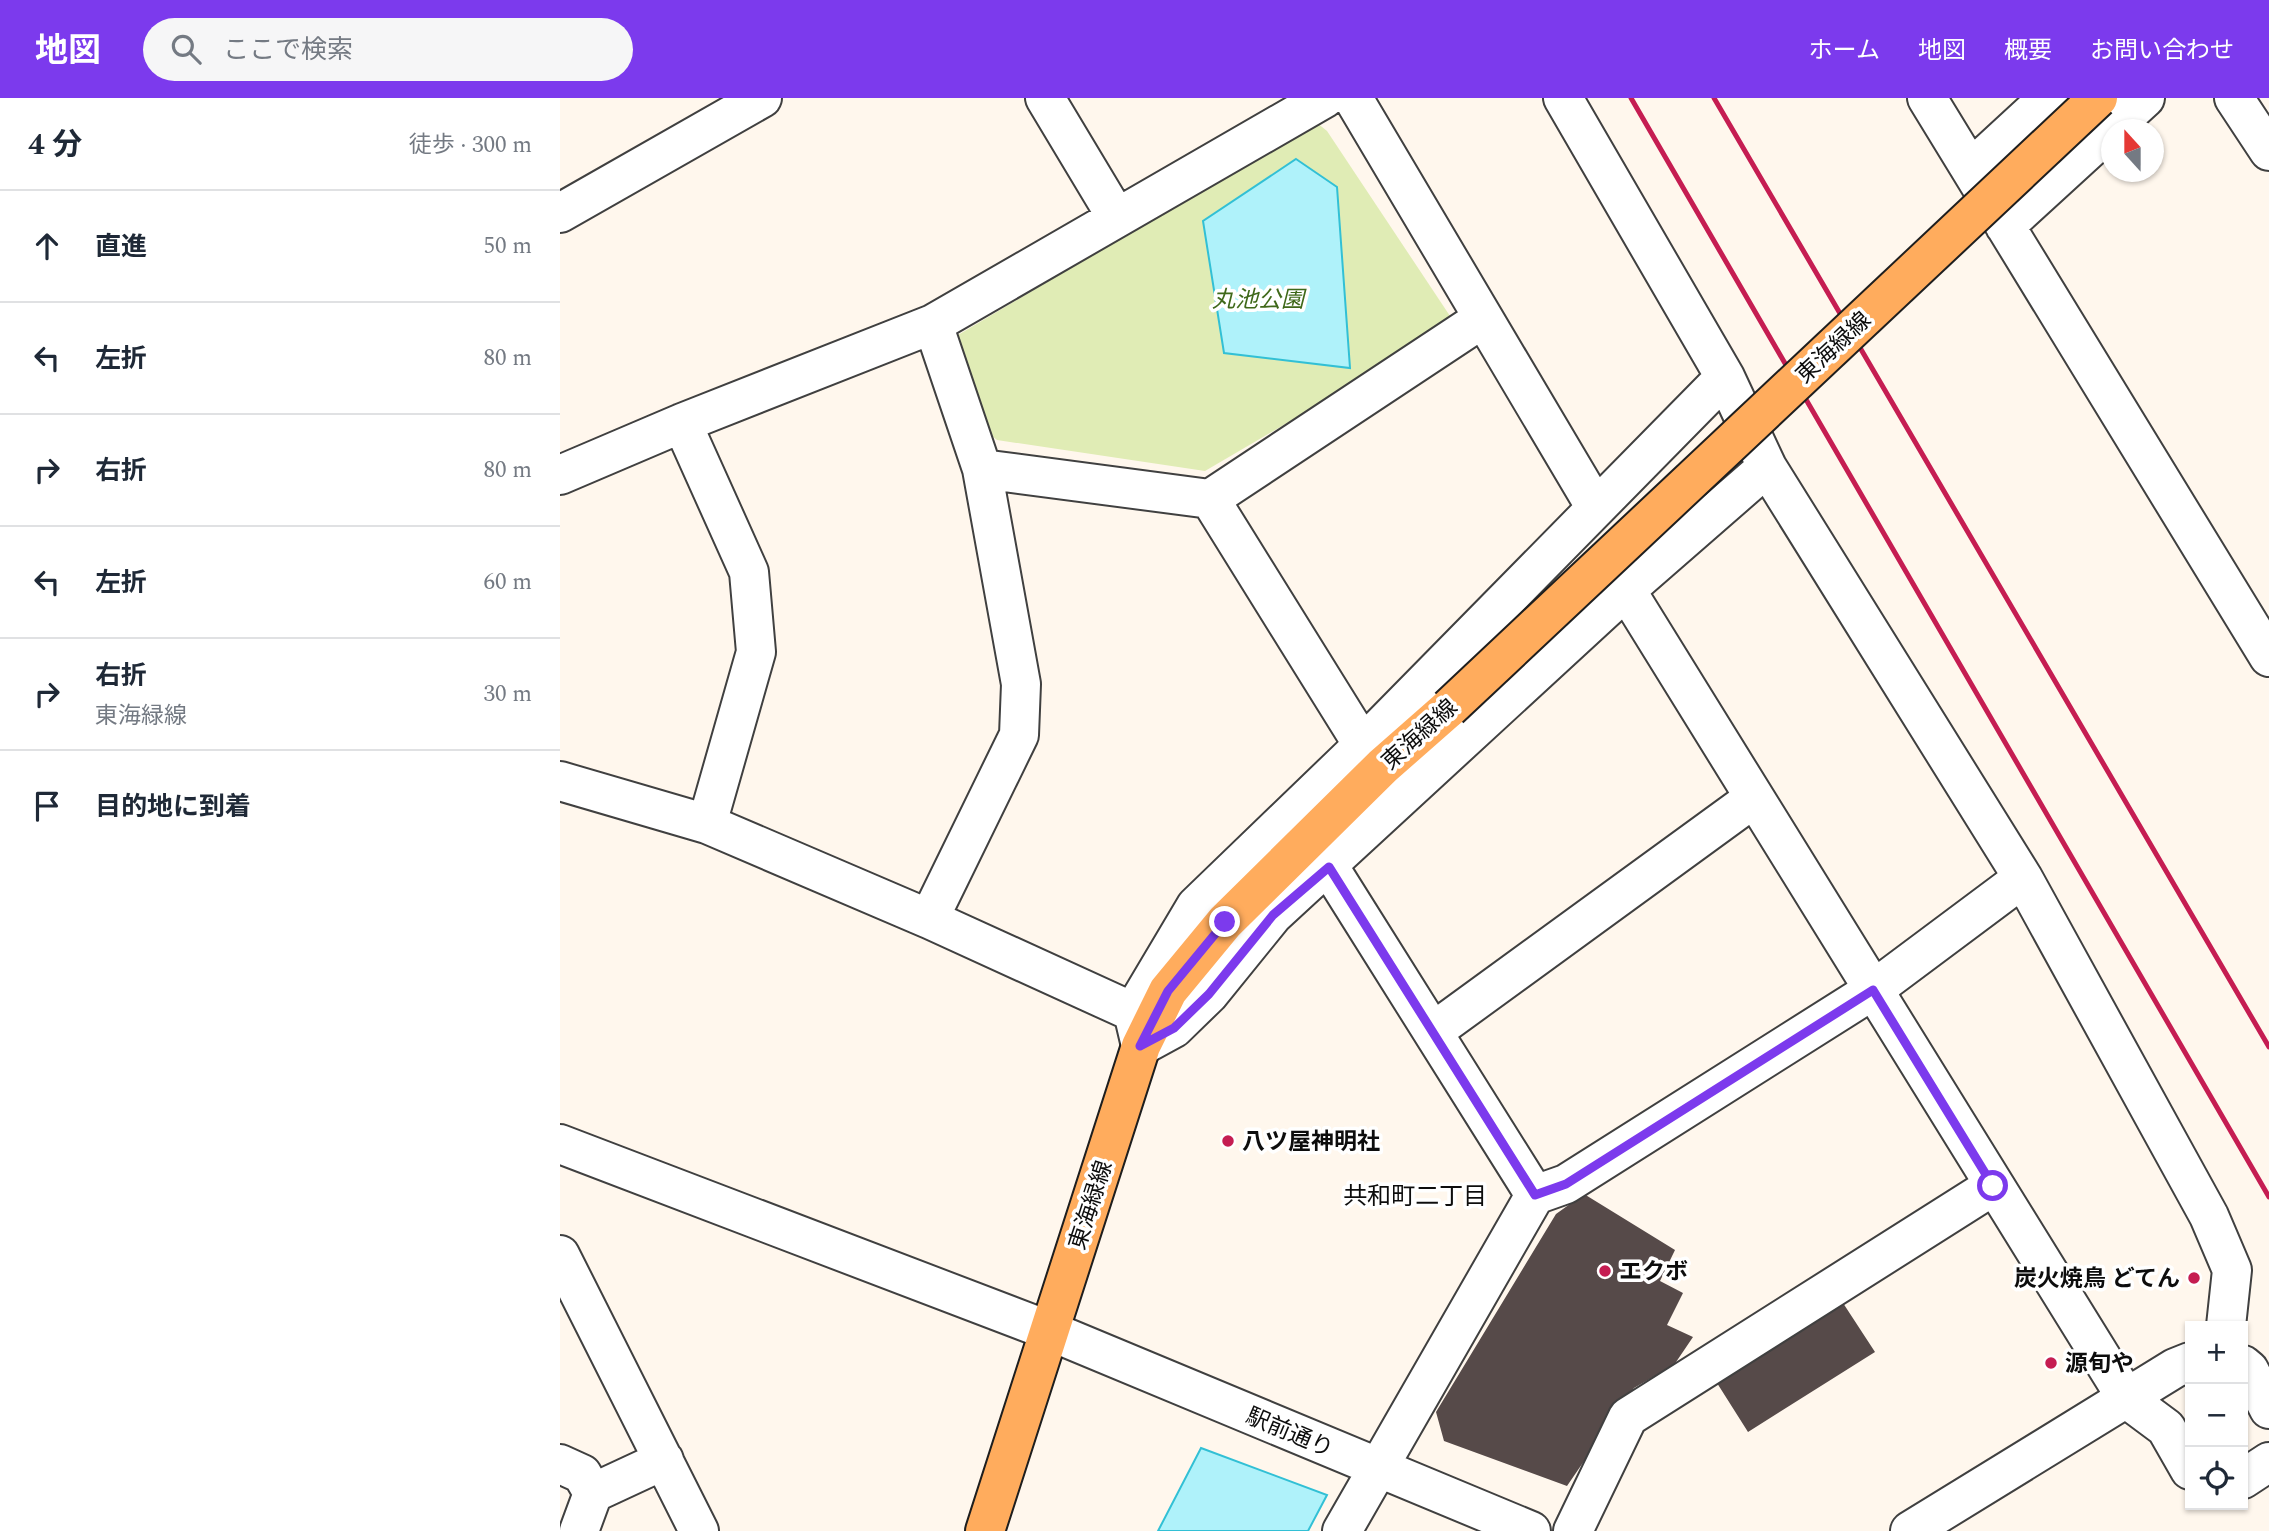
<!DOCTYPE html>
<html lang="ja">
<meta charset="utf-8">
<style>
body{margin:0;font-family:Spectral,"Noto Sans JP",serif;background:#f6f6f7;color:#1f2937}
.controls{position:absolute;right:21px;bottom:21px;display:grid;overflow:hidden;border-radius:0px;box-shadow:0 2px 5px #0004}
.controls button{width:63px;height:63px;display:grid;place-items:center;padding:0;border:0;border-bottom:2px solid #e0e1e3;background:#fff;color:#1f2937;font:35px sans-serif}
.compass{position:absolute;left:1541px;top:21px;width:63px;height:63px;border-radius:50%;background:#fff;box-shadow:0 2px 5px #0004;rotate:339deg}
.stop{position:absolute;width:21px;height:21px;margin:-16px;border:5px solid #7c3aed;border-radius:50%;background:#fff}
.stop.end{background:#7c3aed;border-color:#fff;box-shadow:0 2px 7px #0008}
.list{margin:0;padding:0;list-style:none}
h2{display:flex;justify-content:space-between;align-items:center;height:91px;margin:0;padding:0 28px;font-size:30px}
h2 small{font-size:23px;font-weight:400;color:#747a83}
.list li{display:grid;grid-template-columns:46px 1fr auto;gap:21px;align-items:center;box-sizing:border-box;height:112px;padding:0 28px;border-top:2px solid #e0e1e3}
.list b{display:block;font-size:26px;white-space:nowrap}
.list p{margin:0;font-size:23px;white-space:nowrap;color:#747a83}
.list em{font-size:23px;font-style:normal;color:#747a83}
.icon{flex:none;width:38px;height:38px;fill:none;stroke:currentColor;stroke-width:2;stroke-linecap:round;stroke-linejoin:round}
.map{position:relative;flex:none;width:1709px;height:1433px;overflow:hidden}
header{display:flex;align-items:center;gap:42px;box-sizing:border-box;height:98px;padding:0 35px;background:#7c3aed;color:#fff}
header strong{font-size:33px}
nav{display:flex;gap:38px;margin-inline-start:auto;font-size:24px}
.search{width:490px;height:63px;background:#f6f6f7;display:flex;align-items:center;gap:18px;box-sizing:border-box;padding:0 24px;border-radius:38px;color:#747a83;font-size:26px}
main{display:flex}
aside{flex:1;background:#fff}
.map>svg:first-child{display:block}
</style>
<header>
<strong>地図</strong>
<div class="search"><svg class="icon" aria-label="search" viewBox="0 0 24 24"><circle cx="10" cy="10" r="6"/><path d="M15 15l6 6"/></svg>ここで検索</div>
<nav><a>ホーム</a><a>地図</a><a>概要</a><a>お問い合わせ</a></nav>
</header>
<main>
<aside>
<h2>4 分<small>徒歩 · 300 m</small></h2>
<ul class="list">
<li><svg class="icon" aria-label="ahead" viewBox="0 0 24 24"><path d="M12 20V5M6 11l6-6 6 6"/></svg><div><b>直進</b></div><em>50 m</em></li>
<li><svg class="icon" aria-label="left" viewBox="0 0 24 24"><path d="M17 20v-9H6M10 6l-5 5 5 5"/></svg><div><b>左折</b></div><em>80 m</em></li>
<li><svg class="icon" aria-label="right" viewBox="0 0 24 24"><path d="M7 20v-9h11M14 6l5 5-5 5"/></svg><div><b>右折</b></div><em>80 m</em></li>
<li><svg class="icon" aria-label="left" viewBox="0 0 24 24"><path d="M17 20v-9H6M10 6l-5 5 5 5"/></svg><div><b>左折</b></div><em>60 m</em></li>
<li><svg class="icon" aria-label="right" viewBox="0 0 24 24"><path d="M7 20v-9h11M14 6l5 5-5 5"/></svg><div><b>右折</b><p>東海緑線</p></div><em>30 m</em></li>
<li><svg class="icon" aria-label="arrive" viewBox="0 0 24 24"><path d="M6 21V4h12l-3 4 3 4H6"/></svg><div><b>目的地に到着</b></div></li>
</ul>
</aside>
<div class="map">
<svg width="1709" height="1433" viewBox="0 0 1709 1433">
<rect width="100%" height="100%" fill="#fff7ed"/>
<!-- green -->
<path fill="#e0ecb5" d="M756,24l11,9 123,185 -8,16 -237,139 -208,-31 -14,-11 -30,-91z"/>
<!-- water -->
<path fill="#aff2fa" stroke="#32c0d5" stroke-width="2" d="M736,61l41,28 13,181 -126,-15 -21,-132z
M641,1350l126,47 -19,36h-150z"/>
<!-- building -->
<path fill="#564a49" d="M1024,1096l91,56 -15,31 23,12 -16,32 26,12 -19,28 -40,23 -67,98 -123,-45 -8,-29 120,-198z
M1283,1205l32,49 -127,80 -31,-49z"/>
<g fill="none" stroke-linecap="round" stroke-linejoin="round">
<!-- minor casing -->
<g stroke="#404040" stroke-width="42">
<path id="minor" d="M485,0l72,120
M793,0l243,410
M1003,0l162,279 42,90 256,411 186,338 23,54 -6,56
M1367,0l342,559
M1674,0l35,53
M1411,71l77,-71
M0,115l202,-115
M1445,128l140,-128
M1165,279l-362,368 -167,161 -63,106 8,34 33,-18 35,-34 64,-79 353,-325 141,-123
M122,325l67,149 7,80 -49,172
M422,371l228,30 272,-180
M0,377l122,-52 251,-99 392,-226
M650,401l153,246
M1066,492l501,809 39,29 24,42
M0,683l147,43 222,95 204,93
M769,769l206,328
M369,821l90,-184 2,-51 -39,-215 -49,-145
M874,933l320,-233
M0,1046l490,187 481,200
M0,1157l139,276
M1683,1267l6,5 20,39
M0,1366l22,10 11,19
M1683,1381l26,-17
M19,1433l14,-38 71,-33
M782,1433l193,-336 31,-11 307,-194 150,-112
M1013,1433l55,-114 365,-231
M1350,1433l265,-163 15,-6"/>
</g>
<!-- major casing -->
<g stroke="#1e1e1e" stroke-width="42">
<path id="major" d="M425,1433l156,-485 27,-55 57,-69 158,-156 66,-58"/>
</g>
<!-- minor -->
<use href="#minor" stroke="#fff" stroke-width="38"/>
<!-- major -->
<use href="#major" stroke="#ffac5d" stroke-width="38"/>
<!-- rail -->
<path stroke="#c51d52" stroke-width="5" d="M1071,0l638,1099
M1154,0l555,949"/>
<!-- major-bridge casing -->
<g stroke="#1e1e1e" stroke-width="42" stroke-linecap="butt">
<path id="major-bridge" d="M889,610l649,-610"/>
</g>
<!-- major-bridge -->
<use href="#major-bridge" stroke="#ffac5d" stroke-width="38"/>
</g>
<g fill="none" stroke-linecap="round" stroke-linejoin="round">
<!-- route -->
<path stroke="#7c3aed" stroke-width="9" d="M665,824l-57,69 -28,55 34,-18 35,-34 64,-79 56,-48 206,328 31,-11 307,-194 120,196"/>
</g>
<!-- markers -->
<g fill="#c51d52" stroke="#fff" stroke-width="2.5">
<circle cx="668" cy="1043" r="7"/>
<circle cx="1045" cy="1173" r="7"/>
<circle cx="1634" cy="1180" r="7"/>
<circle cx="1491" cy="1265" r="7"/>
</g>
<g text-anchor="middle" stroke-width="7" stroke-linejoin="round" paint-order="stroke">
<!-- park labels -->
<g font-size="23" font-style="italic" fill="#3f691a" stroke="#fff">
<text x="698" y="209">丸池公園</text>
</g>
<!-- street labels -->
<g font-size="23" fill="#0d0d0d" stroke="#fff">
<text transform="translate(1273 249) rotate(-43)" y="8">東海緑線</text>
<text transform="translate(859 636) rotate(-42)" y="8">東海緑線</text>
<text transform="translate(530 1107) rotate(-72)" y="8">東海緑線</text>
<text transform="translate(730 1334) rotate(23)" y="8">駅前通り</text>
</g>
<!-- poi labels -->
<g font-size="23" font-weight="bold" fill="#0d0d0d" stroke="#fff" text-anchor="start">
<text x="682" y="1051">八ツ屋神明社</text>
<text x="1059" y="1181">エクボ</text>
<text x="1620" y="1188" text-anchor="end">炭火焼鳥 どてん</text>
<text x="1505" y="1273">源旬や</text>
</g>
<!-- neighbourhood labels -->
<g font-size="24" fill="#0d0d0d" stroke="#fff">
<text x="855" y="1106">共和町二丁目</text>
</g>
</g>
</svg>
<div class="controls">
<button>+</button>
<button>−</button>
<button><svg class="icon" aria-label="locate" viewBox="0 0 24 24"><circle cx="12" cy="12" r="6"/><path d="M12 2v4M12 18v4M2 12h4M18 12h4"/></svg></button>
</div>
<svg class="compass" viewBox="-18 -18 36 36"><path d="M0-13l5 13h-10z" fill="#e53935"/><path d="M0 13l5-13h-10z" fill="#747a83"/></svg>
<div class="stop" style="left:1433px;top:1088px"></div>
<div class="stop end" style="left:665px;top:824px"></div>
</div>
</main>
